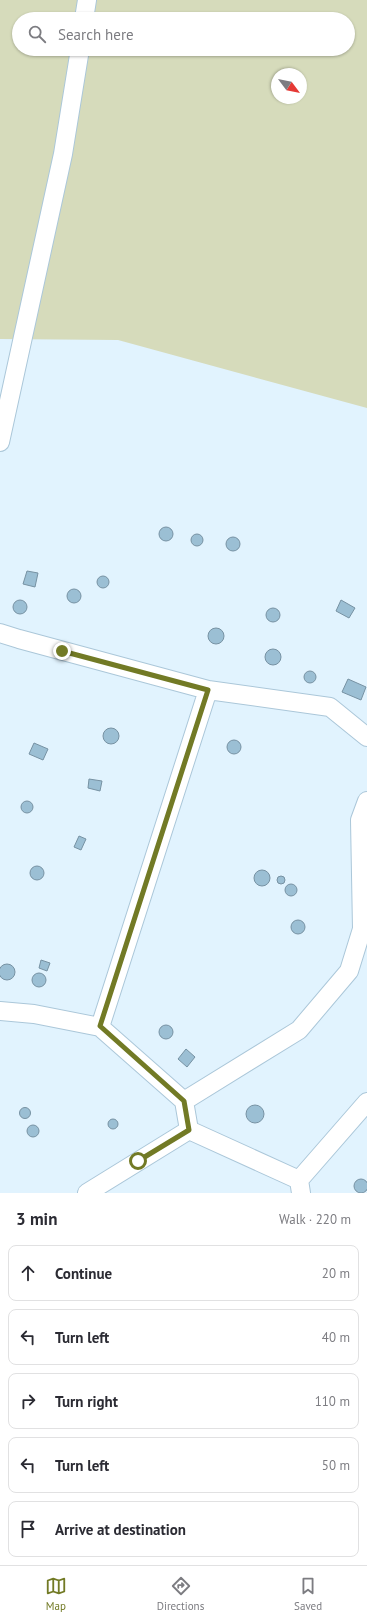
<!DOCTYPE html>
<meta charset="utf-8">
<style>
body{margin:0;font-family:"PT Sans",sans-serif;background:#f2f2f3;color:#2b2b33}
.compass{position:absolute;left:271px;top:68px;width:36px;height:36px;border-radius:50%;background:#fff;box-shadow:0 1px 3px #0004;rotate:122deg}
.stop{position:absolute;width:12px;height:12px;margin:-9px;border:3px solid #727a25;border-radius:50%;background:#fff}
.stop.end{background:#727a25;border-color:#fff;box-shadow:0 1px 4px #0008}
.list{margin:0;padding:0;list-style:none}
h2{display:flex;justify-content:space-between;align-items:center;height:52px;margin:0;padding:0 16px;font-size:17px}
h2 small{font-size:13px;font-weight:400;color:#7c7c81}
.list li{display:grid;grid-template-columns:26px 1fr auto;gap:12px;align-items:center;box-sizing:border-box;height:56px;margin:0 8px 8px;padding:0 8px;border:1px solid #e1e1e2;border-radius:8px}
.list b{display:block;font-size:15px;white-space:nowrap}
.list em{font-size:13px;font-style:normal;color:#7c7c81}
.icon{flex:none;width:22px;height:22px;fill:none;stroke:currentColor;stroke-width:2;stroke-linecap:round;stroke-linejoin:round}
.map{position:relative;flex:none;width:367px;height:1193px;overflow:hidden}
.search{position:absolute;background:#fff;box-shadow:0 1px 3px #0004;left:12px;right:12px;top:12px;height:44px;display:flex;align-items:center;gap:10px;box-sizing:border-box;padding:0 14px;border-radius:22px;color:#7c7c81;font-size:15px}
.sheet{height:372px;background:#fff}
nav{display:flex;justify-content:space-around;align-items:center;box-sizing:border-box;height:56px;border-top:1px solid #e1e1e2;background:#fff;font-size:11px;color:#7c7c81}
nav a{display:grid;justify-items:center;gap:2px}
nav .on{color:#727a25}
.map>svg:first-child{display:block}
</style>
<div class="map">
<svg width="367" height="1193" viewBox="0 0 367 1193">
<rect width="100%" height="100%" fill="#e1f3fe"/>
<!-- green -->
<path fill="#d6dbbb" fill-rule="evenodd" d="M0,0h367v408l-249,-68 -118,-1zM19,19h329v30h-329zM277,74h24v24h-24z"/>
<!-- building -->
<path fill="#9bbfd4" stroke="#7792a3" d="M159 534a7 7 0 1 1 14 0a7 7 0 1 1-14 0Z
M191 540a6 6 0 1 1 12 0a6 6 0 1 1-12 0Z
M226 544a7 7 0 1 1 14 0a7 7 0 1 1-14 0Z
M27,571l11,2 -3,14 -12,-3z
M97 582a6 6 0 1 1 12 0a6 6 0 1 1-12 0Z
M67 596a7 7 0 1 1 14 0a7 7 0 1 1-14 0Z
M341,600l14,8 -6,10 -13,-7z
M13 607a7 7 0 1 1 14 0a7 7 0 1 1-14 0Z
M266 615a7 7 0 1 1 14 0a7 7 0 1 1-14 0Z
M208 636a8 8 0 1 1 16 0a8 8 0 1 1-16 0Z
M265 657a8 8 0 1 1 16 0a8 8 0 1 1-16 0Z
M304 677a6 6 0 1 1 12 0a6 6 0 1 1-12 0Z
M348,679l18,8 -5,13 -19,-8z
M103 736a8 8 0 1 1 16 0a8 8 0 1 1-16 0Z
M227 747a7 7 0 1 1 14 0a7 7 0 1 1-14 0Z
M34,743l14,6 -5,11 -14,-6z
M89,779l13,2 -2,10 -12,-3z
M21 807a6 6 0 1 1 12 0a6 6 0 1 1-12 0Z
M79,836l7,3 -5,11 -7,-3z
M30 873a7 7 0 1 1 14 0a7 7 0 1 1-14 0Z
M254 878a8 8 0 1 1 16 0a8 8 0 1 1-16 0Z
M277 880a4 4 0 1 1 8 0a4 4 0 1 1-8 0Z
M285 890a6 6 0 1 1 12 0a6 6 0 1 1-12 0Z
M291 927a7 7 0 1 1 14 0a7 7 0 1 1-14 0Z
M41,960l9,3 -3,8 -8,-3z
M-1 972a8 8 0 1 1 16 0a8 8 0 1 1-16 0Z
M32 980a7 7 0 1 1 14 0a7 7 0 1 1-14 0Z
M159 1032a7 7 0 1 1 14 0a7 7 0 1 1-14 0Z
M186,1049l9,8 -8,10 -9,-8z
M246 1114a9 9 0 1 1 18 0a9 9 0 1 1-18 0Z
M19.5 1113a5.5 5.5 0 1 1 11 0a5.5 5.5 0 1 1-11 0Z
M108 1124a5 5 0 1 1 10 0a5 5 0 1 1-10 0Z
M27 1131a6 6 0 1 1 12 0a6 6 0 1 1-12 0Z
M354 1186a7 7 0 1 1 14 0a7 7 0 1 1-14 0Z"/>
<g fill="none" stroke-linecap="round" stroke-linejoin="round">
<!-- street casing -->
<g stroke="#abc7d9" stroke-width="20">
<path id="street" d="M84,19l3,-19
M0,442l63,-288 17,-105
M0,633l19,6 189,51 122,17 37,30
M0,1011l34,3 66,13 84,74 5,29
M100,1027l108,-337
M184,1101l115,-71 50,-59 13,-42 -2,-109 7,-19
M189,1130l110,50
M87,1193l102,-63
M301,1193l-2,-13 68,-78"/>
</g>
<!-- street -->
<use href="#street" stroke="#fff" stroke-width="18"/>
</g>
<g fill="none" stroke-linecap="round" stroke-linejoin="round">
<!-- route -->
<path stroke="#727a25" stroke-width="5" d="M62,651l146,39 -108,336 84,75 5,29 -51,31"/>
</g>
</svg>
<svg class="compass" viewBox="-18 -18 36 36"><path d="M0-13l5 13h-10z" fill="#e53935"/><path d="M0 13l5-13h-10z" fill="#7c7c81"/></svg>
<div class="stop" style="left:138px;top:1161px"></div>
<div class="stop end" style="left:62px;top:651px"></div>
<div class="search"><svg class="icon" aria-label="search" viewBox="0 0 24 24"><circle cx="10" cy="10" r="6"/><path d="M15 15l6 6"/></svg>Search here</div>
</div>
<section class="sheet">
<h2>3 min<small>Walk · 220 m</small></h2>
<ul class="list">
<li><svg class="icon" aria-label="ahead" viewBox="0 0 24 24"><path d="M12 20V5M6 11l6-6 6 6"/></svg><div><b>Continue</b></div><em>20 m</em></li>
<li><svg class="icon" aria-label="left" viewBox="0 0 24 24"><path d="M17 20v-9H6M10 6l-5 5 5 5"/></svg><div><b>Turn left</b></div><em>40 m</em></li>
<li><svg class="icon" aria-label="right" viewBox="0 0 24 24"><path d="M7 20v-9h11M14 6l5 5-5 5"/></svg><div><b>Turn right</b></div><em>110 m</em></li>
<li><svg class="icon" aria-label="left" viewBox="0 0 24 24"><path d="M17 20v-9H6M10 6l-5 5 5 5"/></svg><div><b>Turn left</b></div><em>50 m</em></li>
<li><svg class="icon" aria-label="arrive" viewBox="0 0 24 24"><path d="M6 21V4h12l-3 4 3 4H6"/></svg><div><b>Arrive at destination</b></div></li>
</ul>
</section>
<nav>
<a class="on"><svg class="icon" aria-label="map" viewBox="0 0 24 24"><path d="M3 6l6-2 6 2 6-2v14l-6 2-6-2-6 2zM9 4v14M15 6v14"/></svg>Map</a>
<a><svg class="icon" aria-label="directions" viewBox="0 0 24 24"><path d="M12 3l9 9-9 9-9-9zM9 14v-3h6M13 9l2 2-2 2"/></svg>Directions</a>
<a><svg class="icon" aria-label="saved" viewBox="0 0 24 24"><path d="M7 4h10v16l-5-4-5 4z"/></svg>Saved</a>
</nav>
